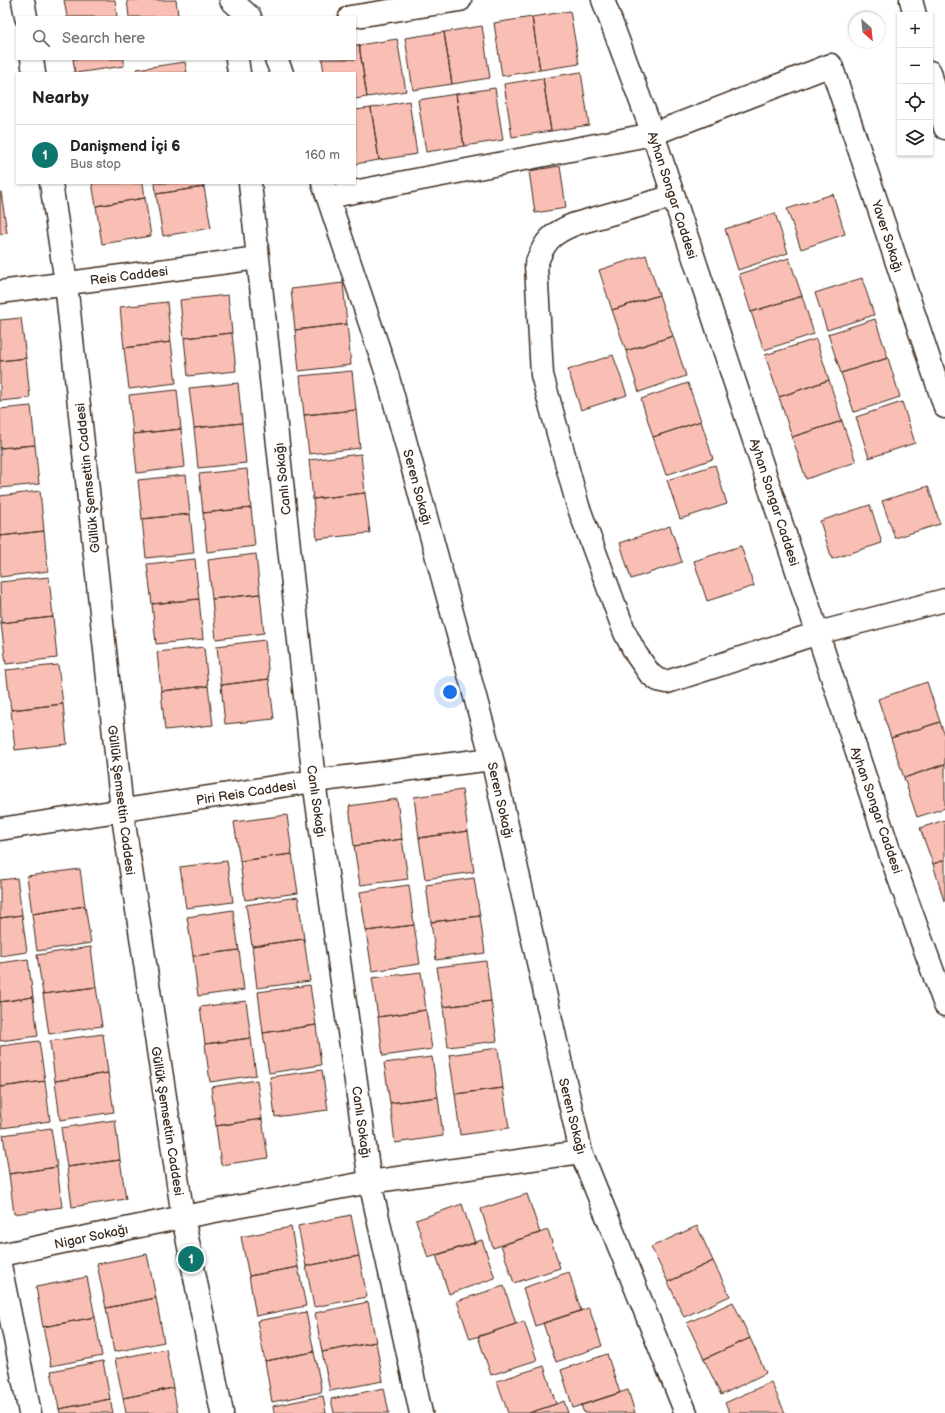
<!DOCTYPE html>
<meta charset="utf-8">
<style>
body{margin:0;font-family:"Balsamiq Sans",sans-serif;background:#f2f2f2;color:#222}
.controls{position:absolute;right:12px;top:12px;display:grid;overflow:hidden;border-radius:0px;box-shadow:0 1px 3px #0004}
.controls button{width:36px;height:36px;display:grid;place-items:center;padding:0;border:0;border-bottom:1px solid #e0e0e0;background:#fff;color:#222;font:20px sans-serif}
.compass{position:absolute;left:849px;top:12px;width:36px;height:36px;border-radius:50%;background:#fff;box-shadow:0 1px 3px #0004;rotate:153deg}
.you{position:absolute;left:450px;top:692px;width:14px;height:14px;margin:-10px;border:3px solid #fff;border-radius:50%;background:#1a73e8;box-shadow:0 0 0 6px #1a73e833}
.badge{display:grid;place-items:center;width:26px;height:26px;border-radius:50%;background:#0f766e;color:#fff;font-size:13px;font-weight:700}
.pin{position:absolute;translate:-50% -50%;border:2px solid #fff;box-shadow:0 1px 4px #0006}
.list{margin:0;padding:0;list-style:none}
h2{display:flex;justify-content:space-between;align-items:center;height:52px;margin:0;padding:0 16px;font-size:17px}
h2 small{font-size:13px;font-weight:400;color:#767676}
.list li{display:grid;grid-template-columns:26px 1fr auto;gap:12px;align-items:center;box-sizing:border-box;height:60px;padding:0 16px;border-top:1px solid #e0e0e0}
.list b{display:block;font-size:15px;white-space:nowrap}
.list p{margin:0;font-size:13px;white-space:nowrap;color:#767676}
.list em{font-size:13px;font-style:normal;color:#767676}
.icon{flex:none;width:22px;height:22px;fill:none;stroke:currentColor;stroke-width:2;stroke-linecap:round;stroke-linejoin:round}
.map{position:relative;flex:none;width:945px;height:1413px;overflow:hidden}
.search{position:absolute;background:#fff;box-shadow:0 1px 3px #0004;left:16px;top:16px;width:340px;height:44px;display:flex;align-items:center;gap:10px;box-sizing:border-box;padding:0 14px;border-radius:0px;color:#767676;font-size:15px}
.panel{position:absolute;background:#fff;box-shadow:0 1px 3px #0004;left:16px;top:72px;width:340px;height:112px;border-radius:0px}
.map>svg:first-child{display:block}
</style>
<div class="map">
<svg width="945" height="1413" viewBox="0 0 945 1413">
<rect width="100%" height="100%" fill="#fff"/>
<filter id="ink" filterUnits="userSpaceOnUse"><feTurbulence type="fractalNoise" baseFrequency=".025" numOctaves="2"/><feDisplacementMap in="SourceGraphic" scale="8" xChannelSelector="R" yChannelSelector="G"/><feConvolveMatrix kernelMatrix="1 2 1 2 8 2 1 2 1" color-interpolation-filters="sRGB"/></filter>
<g filter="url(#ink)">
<!-- building -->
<path fill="#fabfb4" stroke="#3b2a1e" d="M64,0h51l2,17h-50z
M127,0h49l2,15 -12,2h-37z
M570,11l9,53 -39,6 -8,-53z
M532,17l8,53 -38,6 -8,-53z
M482,26l8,52 -38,6 -8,-52z
M444,32l8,52 -39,6 -8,-52z
M397,39l9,52 -39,6 -8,-52z
M355,45h4l8,52 -12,2v-26h-31l-2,-14h33z
M73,59h51v7l-49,7z
M185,62l2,11h-49l-1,-4z
M581,72l8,53 -38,6 -8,-53z
M543,78l8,53 -39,6 -8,-53z
M495,88l8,52 -39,6 -8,-52z
M456,94l8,52 -38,6 -8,-52z
M409,101l8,53 -38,6 -8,-52z
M371,108l8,52 -24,4v-54z
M560,166l6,42 -31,5 -6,-42z
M92,183h51l2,15 -49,8z
M155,183h49v4l-48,7z
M204,187l7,41 -48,8 -7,-42z
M0,192h1l6,41 -7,1z
M833,194l12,40 -44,15 -14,-40z
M145,198l6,38 -49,8 -6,-38z
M775,213l13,40 -50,17 -13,-41z
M646,255l13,40 -47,15 -13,-40z
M789,258l13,38 -51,16 -12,-38z
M862,278l12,37 -47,15 -12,-37z
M343,283l4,41 -52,6 -4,-41z
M228,295l4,38 -48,5 -4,-38z
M659,295l14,41 -47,15 -14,-41z
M802,296l12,38 -50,16 -13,-38z
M167,302l4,40 -47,6 -4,-41z
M21,318l5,40 -26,3v-41z
M875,319l13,39 -47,15 -13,-39z
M347,324l4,41 -52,6 -4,-41z
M232,333l4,38 -48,5 -4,-38z
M673,336l13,40 -47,16 -13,-41z
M816,339l13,41 -50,17 -14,-42z
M171,342l5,41 -47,6 -5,-41z
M613,355l14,40 -46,15 -13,-40z
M26,358l4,40 -30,3v-40z
M888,358l12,39 -46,15 -13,-39z
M352,371l4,39 -52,5 -4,-39z
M829,380l13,41 -50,16 -13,-40z
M238,383l4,40 -48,5 -5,-40z
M688,383l13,38 -48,16 -12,-38z
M177,390l4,39 -48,5 -4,-39z
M902,402l13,41 -46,15 -13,-41z
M31,406l4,39 -35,3v-39z
M356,410l4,38 -51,6 -5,-39z
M701,421l12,38 -47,16 -13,-38z
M842,421l14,41 -50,17 -14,-42z
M242,423l4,40 -48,5 -4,-40z
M181,429l4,38 -48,6 -4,-39z
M35,445l4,39 -39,4v-40z
M361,454l4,39 -52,6 -4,-39z
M715,465l12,39 -47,15 -13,-39z
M247,469l4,39 -48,5 -4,-39z
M186,475l4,39 -48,5 -4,-39z
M928,486l12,38 -45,14 -13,-37z
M40,491l4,40 -44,5v-40z
M365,493l5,40 -53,6 -4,-40z
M870,505l12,38 -50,16 -12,-38z
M251,508l4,38 -48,6 -4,-39z
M190,514l4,39 -48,5 -4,-39z
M670,526l12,36 -51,17 -11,-36z
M44,531l4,40 -48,6v-41z
M741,546l13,40 -47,15 -13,-40z
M256,554l4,40 -48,5 -4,-39z
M195,559l4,40 -47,5 -5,-40z
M49,577l4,40 -52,6 -1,-41z
M260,594l4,39 -48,6 -4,-40z
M199,599l4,40 -47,5 -4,-40z
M53,617l4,41 -51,6 -5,-41z
M265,640l4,39 -48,6 -4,-39z
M204,647l4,39 -47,5 -4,-39z
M58,665l5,39 -52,6 -5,-40z
M269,679l5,40 -49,5 -4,-39z
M927,682l13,40 -49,16 -13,-39z
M208,686l5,39 -48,5 -4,-39z
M63,704l4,40 -52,6 -4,-40z
M940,722l5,14v28l-41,14 -13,-40z
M945,764v44l-28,9 -13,-39z
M462,790l6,41 -49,7 -5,-41z
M397,799l5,40 -48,7 -5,-40z
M287,815l5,39 -52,7 -6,-39z
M945,820v40l-12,4 -13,-36z
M468,831l6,41 -49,7 -6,-41z
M402,839l6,40 -48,6 -6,-39z
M292,854l6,39 -53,7 -5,-39z
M945,860v41h-1l-11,-37z
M227,861l6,41 -47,6 -6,-41z
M80,869l5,37 -53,8 -5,-38z
M17,878l5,37 -22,3v-38z
M474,878l6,38 -49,6 -5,-37z
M409,885l5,40 -48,6 -6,-39z
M298,897l6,42 -52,7 -6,-41z
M85,906l6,37 -54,8 -5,-37z
M233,910l6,40 -46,6 -6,-39z
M22,915l5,37 -27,4v-38z
M480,916l5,37 -49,7 -5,-38z
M414,925l6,39 -48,7 -6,-40z
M304,939l6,42 -53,7 -5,-42z
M91,947l5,40 -53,7 -6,-39z
M239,950l5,40 -46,6 -5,-40z
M28,959l5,38 -33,5v-39z
M486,961l5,40 -48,6 -6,-40z
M421,972l5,38 -48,7 -6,-39z
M310,985l6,40 -53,8 -5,-41z
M96,987l6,39 -53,8 -6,-40z
M33,997l5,39 -38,5v-39z
M246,1001l5,37 -46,6 -5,-37z
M491,1001l6,40 -49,6 -5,-40z
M426,1010l6,39 -49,7 -5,-39z
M316,1025l5,40 -52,8 -6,-40z
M103,1034l5,39 -53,8 -5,-40z
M251,1038l5,37 -46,7 -5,-38z
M39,1041l6,40 -45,6v-41z
M498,1048l5,40 -48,6 -6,-39z
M432,1057l6,40 -48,6 -6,-40z
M322,1070l6,40 -53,7 -5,-40z
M108,1073l6,39 -54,8 -5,-39z
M257,1080l5,39 -46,7 -5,-39z
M45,1081l5,40 -48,7 -2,-17v-24z
M503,1088l6,40 -49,7 -5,-41z
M438,1097l5,39 -48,7 -5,-40z
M262,1119l6,39 -47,7 -5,-39z
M115,1120l5,40 -53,7 -6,-39z
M51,1128l6,39 -48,7 -6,-39z
M120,1160l6,39 -54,8 -5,-40z
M57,1167l5,40 -48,7 -5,-40z
M527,1194l13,39 -47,15 -12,-39z
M462,1204l13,39 -47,15 -12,-38z
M351,1215l8,41 -53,10 -8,-40z
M697,1226l16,35 -45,21 -17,-35z
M291,1227l7,40 -49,9 -8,-39z
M548,1230l12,38 -46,15 -13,-38z
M482,1240l13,38 -46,16 -13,-39z
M147,1254l9,44 -50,10 -9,-44z
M359,1256l8,41 -53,10 -8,-41z
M713,1261l17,35 -46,21 -16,-35z
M298,1267l8,39 -50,10 -7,-40z
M569,1272l12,39 -46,15 -12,-38z
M87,1277l8,40 -52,10 -7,-40z
M504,1286l12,38 -46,15 -13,-38z
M156,1298l8,44 -50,10 -8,-44z
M368,1302l8,40 -54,10 -7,-39z
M733,1302l17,36 -46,21 -17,-36z
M589,1308l13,38 -46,16 -13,-39z
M306,1312l8,40 -49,9 -8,-40z
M95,1317l7,39 -51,10 -8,-39z
M524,1321l13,39 -46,15 -13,-38z
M750,1338l16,35 -45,22 -17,-36z
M376,1342l7,39 -53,10 -8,-39z
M166,1349l7,39 -50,10 -8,-39z
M314,1352l8,40 -50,10 -7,-41z
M607,1354l13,39 -47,15 -12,-38z
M103,1361l7,38 -51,10 -8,-38z
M544,1366l12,38 -27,9h-21l-11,-32z
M771,1382l14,31h-55l-5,-10z
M173,1388l5,25h-52l-3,-15z
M384,1388l5,25h-55l-3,-14z
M628,1390l7,23h-51l-3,-8z
M323,1396l3,17h-52l-1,-7z
M110,1399l3,14h-53l-1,-4z
M564,1401l4,12h-39l27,-9z"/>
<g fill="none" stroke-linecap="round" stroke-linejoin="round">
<!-- minor casing -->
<g stroke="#3b2a1e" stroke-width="25">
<path id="minor" d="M23,0l3,17
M231,0l19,17
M603,0l50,134 239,725 53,146
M911,0l4,15
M350,17l110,-17
M32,59l2,14
M237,59l2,14
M276,59l6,14
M930,72l15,56
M51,183l15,100 56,527 61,407 39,196
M250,183l64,598 56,401 51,231
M323,183l64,191 105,385 89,393 105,261
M674,196l-99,28c-23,9 -31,17 -39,41l6,110 36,131 47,127 11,21 14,20 8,6 9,2 151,-49 127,-33
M328,197l325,-63 178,-69 114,342
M0,292l258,-34
M0,829l314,-48 178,-22
M0,1255l183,-38 187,-35 211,-30
M0,1265l30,148"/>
</g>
<!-- minor -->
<use href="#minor" stroke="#fff" stroke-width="22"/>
</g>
</g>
<g text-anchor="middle" stroke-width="3.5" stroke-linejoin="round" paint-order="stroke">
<!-- street labels -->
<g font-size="13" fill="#3b2a1e" stroke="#fff">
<text transform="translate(673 195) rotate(72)" y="5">Ayhan Songar Caddesi</text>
<text transform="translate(888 236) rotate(72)" y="5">Yaver Sokağı</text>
<text transform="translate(129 275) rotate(-7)" y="5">Reis Caddesi</text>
<text transform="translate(87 478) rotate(-96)" y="5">Güllük Şemsettin Caddesi</text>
<text transform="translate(282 479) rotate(-96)" y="5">Canlı Sokağı</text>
<text transform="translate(418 487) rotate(75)" y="5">Seren Sokağı</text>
<text transform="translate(775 502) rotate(72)" y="5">Ayhan Songar Caddesi</text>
<text transform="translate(246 792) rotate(-9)" y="5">Piri Reis Caddesi</text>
<text transform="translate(122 800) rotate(83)" y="5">Güllük Şemsettin Caddesi</text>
<text transform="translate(501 800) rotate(77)" y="5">Seren Sokağı</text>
<text transform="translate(317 801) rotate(82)" y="5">Canlı Sokağı</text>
<text transform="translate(877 810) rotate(71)" y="5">Ayhan Songar Caddesi</text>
<text transform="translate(573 1116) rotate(76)" y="5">Seren Sokağı</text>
<text transform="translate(168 1121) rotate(81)" y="5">Güllük Şemsettin Caddesi</text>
<text transform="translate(362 1122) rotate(82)" y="5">Canlı Sokağı</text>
<text transform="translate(91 1236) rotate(-12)" y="5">Nigar Sokağı</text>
</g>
</g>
</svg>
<div class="controls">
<button>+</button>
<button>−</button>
<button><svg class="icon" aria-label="locate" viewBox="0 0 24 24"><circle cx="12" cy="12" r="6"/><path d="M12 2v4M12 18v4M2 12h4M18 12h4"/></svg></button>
<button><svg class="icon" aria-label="layers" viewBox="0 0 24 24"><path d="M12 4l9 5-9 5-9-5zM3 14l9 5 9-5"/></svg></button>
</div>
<svg class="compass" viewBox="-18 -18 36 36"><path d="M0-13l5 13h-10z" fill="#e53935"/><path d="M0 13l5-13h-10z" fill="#767676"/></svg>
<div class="you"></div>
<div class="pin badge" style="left:191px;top:1259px">1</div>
<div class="search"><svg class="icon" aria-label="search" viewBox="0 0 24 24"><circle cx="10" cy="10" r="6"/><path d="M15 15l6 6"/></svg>Search here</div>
<section class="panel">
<h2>Nearby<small></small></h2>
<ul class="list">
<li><span class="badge">1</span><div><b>Danişmend İçi 6</b><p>Bus stop</p></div><em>160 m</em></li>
</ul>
</section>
</div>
